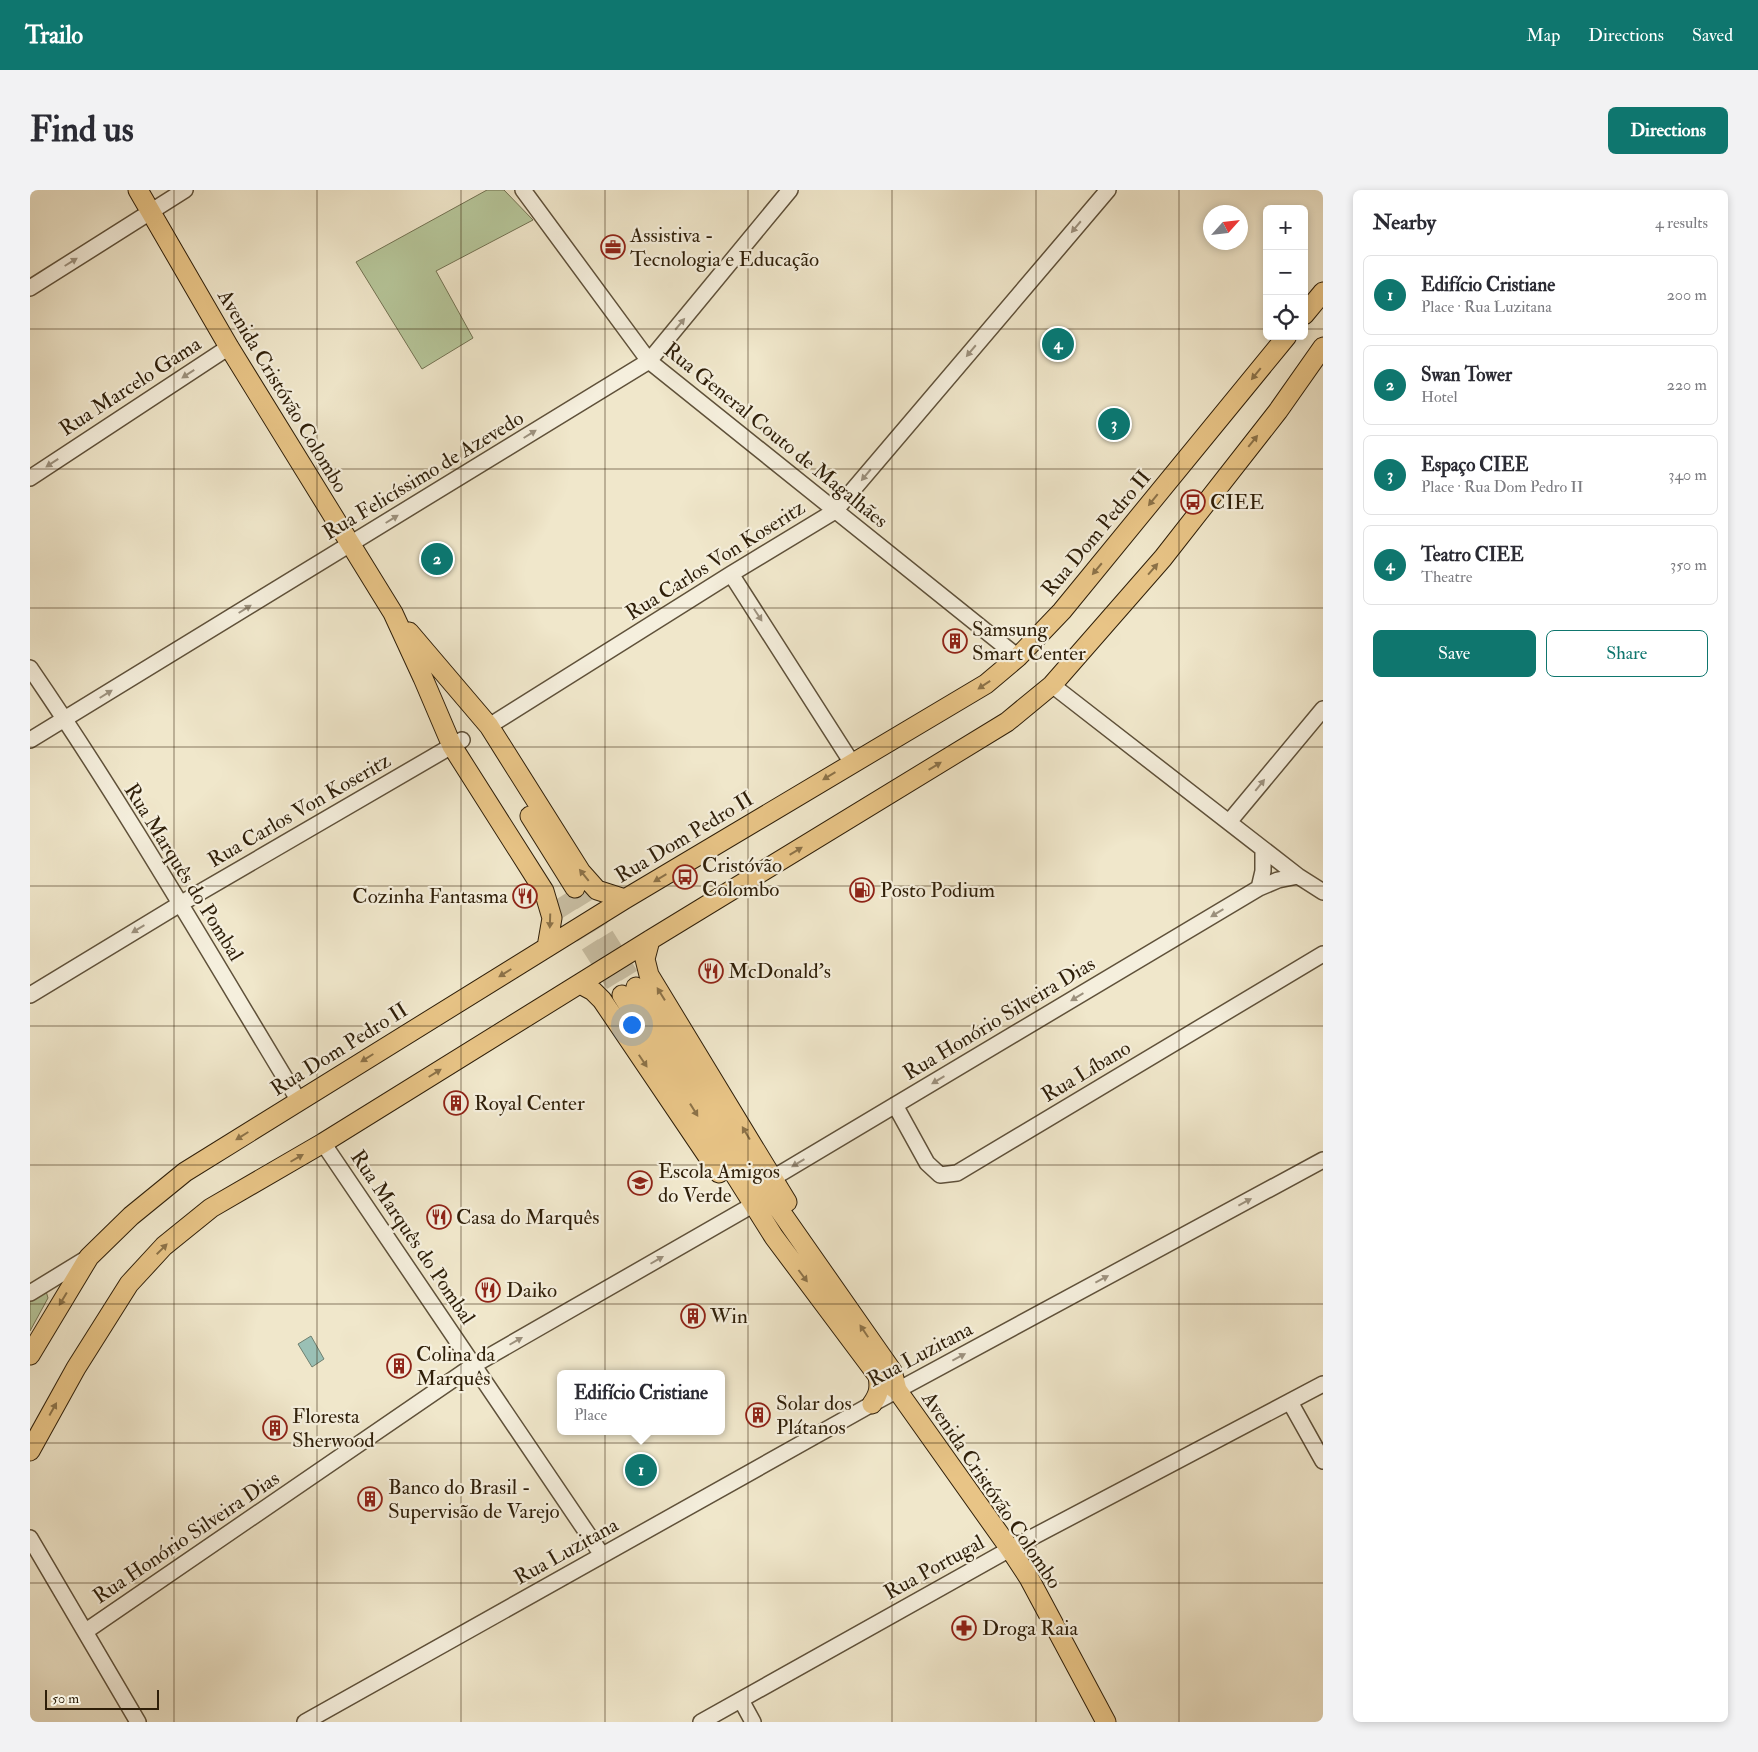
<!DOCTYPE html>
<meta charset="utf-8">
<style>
body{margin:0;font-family:"IM FELL Double Pica",serif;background:#f2f2f3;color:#2b2b33}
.controls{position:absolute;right:15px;top:15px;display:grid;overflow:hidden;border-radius:8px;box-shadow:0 2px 8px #0003}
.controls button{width:45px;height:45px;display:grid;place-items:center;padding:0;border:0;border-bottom:1px solid #e1e1e2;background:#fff;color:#2b2b33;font:25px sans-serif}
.compass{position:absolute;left:1173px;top:15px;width:45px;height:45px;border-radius:50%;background:#fff;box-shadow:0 2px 8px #0003;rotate:63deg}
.scale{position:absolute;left:15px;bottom:12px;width:114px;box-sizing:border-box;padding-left:5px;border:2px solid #2f1f09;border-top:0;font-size:14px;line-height:18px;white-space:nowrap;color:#2f1f09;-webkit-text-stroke:4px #f5efdd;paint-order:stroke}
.you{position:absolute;left:601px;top:834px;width:18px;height:18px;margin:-12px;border:4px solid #fff;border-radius:50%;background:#1a73e8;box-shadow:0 0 0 8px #1a73e833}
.badge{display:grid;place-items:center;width:32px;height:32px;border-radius:50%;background:#0f766e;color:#fff;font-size:16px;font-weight:700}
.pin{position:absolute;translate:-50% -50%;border:2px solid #fff;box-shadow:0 1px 5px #0006}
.popup{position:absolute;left:527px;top:1180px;width:168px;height:65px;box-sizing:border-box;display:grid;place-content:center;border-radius:8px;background:#fff;filter:drop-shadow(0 1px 4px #0005);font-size:16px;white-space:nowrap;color:#7c7c81}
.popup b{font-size:19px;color:#2b2b33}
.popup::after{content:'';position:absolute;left:50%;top:100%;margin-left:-10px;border:10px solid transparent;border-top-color:#fff}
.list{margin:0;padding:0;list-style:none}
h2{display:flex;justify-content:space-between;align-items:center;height:65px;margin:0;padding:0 20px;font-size:21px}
h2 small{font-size:16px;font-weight:400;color:#7c7c81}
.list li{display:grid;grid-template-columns:32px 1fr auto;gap:15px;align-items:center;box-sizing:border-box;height:80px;margin:0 10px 10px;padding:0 10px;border:1px solid #e1e1e2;border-radius:8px}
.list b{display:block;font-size:19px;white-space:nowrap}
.list p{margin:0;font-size:16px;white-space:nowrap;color:#7c7c81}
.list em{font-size:16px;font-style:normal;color:#7c7c81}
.actions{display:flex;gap:10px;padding:15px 20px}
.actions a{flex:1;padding:11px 0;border:1px solid #0f766e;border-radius:8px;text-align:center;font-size:18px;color:#0f766e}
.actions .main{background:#0f766e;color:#fff}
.icon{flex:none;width:28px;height:28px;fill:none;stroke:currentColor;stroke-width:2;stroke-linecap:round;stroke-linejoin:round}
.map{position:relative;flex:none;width:1293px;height:1532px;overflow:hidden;border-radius:8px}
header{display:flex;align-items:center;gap:30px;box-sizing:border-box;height:70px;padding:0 25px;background:#0f766e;color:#fff}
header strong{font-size:24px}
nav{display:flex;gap:28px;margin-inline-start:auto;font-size:18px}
.intro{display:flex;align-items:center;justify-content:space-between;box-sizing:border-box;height:120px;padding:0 30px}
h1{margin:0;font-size:35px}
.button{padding:12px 22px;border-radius:8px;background:#0f766e;color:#fff;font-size:18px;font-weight:700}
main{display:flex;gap:30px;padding:0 30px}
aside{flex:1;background:#fff;border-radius:8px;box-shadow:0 2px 8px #0003}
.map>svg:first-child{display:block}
</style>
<header>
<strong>Trailo</strong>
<nav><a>Map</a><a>Directions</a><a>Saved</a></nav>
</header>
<div class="intro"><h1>Find us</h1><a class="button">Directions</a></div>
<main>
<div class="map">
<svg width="1293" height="1532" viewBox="0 0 1293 1532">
<rect width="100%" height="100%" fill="#f0e7cb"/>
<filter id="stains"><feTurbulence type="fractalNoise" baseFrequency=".004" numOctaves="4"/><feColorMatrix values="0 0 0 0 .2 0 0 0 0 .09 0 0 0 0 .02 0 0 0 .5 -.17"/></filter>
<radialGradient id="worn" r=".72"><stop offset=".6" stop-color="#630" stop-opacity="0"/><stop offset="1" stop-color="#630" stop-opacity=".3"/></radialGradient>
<!-- green -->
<path fill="#b6c69a" stroke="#727252" d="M457,0h17l29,30 -97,51 37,67 -51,31 -66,-107z
M16,1101l2,7 -18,33v-35z"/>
<!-- water -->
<path fill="#9ac0b5" stroke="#6f8070" d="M281,1146l13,23 -12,8 -14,-23z"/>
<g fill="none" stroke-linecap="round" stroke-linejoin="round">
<!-- major-tunnel -->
<path stroke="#c9bfa4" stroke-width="19" stroke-dasharray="19 9" stroke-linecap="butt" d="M545,698l61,99
M530,707l62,98"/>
<!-- minor casing -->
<g stroke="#5f513a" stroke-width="18">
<path id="minor" d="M493,0l126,171 369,296
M0,98l155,-98
M0,288l199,-131
M701,384l121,189
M0,478c96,140 181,288 269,433
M1022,495l246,191 25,16
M459,536l242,-152 104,-63 273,-321
M0,550l619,-379 141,-171
M1199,632l94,-113
M1229,698l4,-17v-22
M0,805l150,-91 282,-164
M865,915l32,58 13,12 17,-2 366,-219
M293,953l279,412
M733,994l496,-296 19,-8 20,-4
M0,1103l59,-36
M1260,1212l33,59
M0,1348l108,184
M56,1441l388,-266 270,-155
M711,1510l12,22
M275,1532l567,-318 451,-244
M671,1532l309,-173 313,-165"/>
</g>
<!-- major casing -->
<g stroke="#2f1f09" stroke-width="21">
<path id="major" d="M108,0l91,157 164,266 30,65 29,68 92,145 8,27 -5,29
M1274,125l19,-23
M379,442l80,94 92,146 16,18 28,9
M500,626l45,72
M620,750l-5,19 4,16 138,227
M550,794l13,7 9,9 117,173
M606,797l126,198 130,186 5,19
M592,805l152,242 104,139 19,14 113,159 19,29 77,144
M0,1165l59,-98 42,-41 54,-44 440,-273 361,-215 32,-27 44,-46 225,-275
M842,1214c7,-10 8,-16 6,-28
M0,1261l46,-83 53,-84 35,-38 47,-38 112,-65 327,-203 357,-218 45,-37 111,-127 115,-147 45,-64"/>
</g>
<!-- minor -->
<use href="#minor" stroke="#f5efdd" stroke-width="15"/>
<!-- major -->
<use href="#major" stroke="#e8c486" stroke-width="19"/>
</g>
<!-- one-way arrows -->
<defs><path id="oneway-solid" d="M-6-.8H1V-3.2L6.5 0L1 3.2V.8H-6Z" transform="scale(1.25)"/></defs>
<g fill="#9c917e">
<use href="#oneway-solid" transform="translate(1046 37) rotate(130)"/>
<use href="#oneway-solid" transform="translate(41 72) rotate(-32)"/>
<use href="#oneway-solid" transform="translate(650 134) rotate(-50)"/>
<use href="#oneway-solid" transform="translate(941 161) rotate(130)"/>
<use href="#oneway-solid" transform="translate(158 184) rotate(147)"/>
<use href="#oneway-solid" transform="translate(500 244) rotate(-32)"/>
<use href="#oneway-solid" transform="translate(22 273) rotate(147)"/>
<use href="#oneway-solid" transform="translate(836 285) rotate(130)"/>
<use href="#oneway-solid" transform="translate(362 329) rotate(-32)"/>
<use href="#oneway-solid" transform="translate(215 419) rotate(-32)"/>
<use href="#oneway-solid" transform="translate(728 425) rotate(57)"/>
<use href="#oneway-solid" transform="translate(76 504) rotate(-32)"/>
<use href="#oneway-solid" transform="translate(1230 595) rotate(-51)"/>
<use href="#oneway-solid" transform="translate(1187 723) rotate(149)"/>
<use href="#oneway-solid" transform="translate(108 739) rotate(149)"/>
<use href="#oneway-solid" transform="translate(1047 807) rotate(149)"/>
<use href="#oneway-solid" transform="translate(908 890) rotate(149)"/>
<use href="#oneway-solid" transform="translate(768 973) rotate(149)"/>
<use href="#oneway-solid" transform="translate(1215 1012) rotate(-28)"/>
<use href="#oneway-solid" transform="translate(627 1070) rotate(-30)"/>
<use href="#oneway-solid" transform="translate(1072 1089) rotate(-28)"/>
<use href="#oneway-solid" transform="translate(486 1151) rotate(-30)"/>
<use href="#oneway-solid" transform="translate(929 1167) rotate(-28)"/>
</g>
<g fill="#8c7248">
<use href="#oneway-solid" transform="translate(1226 184) rotate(129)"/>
<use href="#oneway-solid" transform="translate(1223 251) rotate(-51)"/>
<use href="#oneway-solid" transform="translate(1123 310) rotate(129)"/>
<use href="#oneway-solid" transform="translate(1067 379) rotate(130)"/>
<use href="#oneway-solid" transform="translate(1123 379) rotate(-49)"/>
<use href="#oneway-solid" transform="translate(954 495) rotate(146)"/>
<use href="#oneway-solid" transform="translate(905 576) rotate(-31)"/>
<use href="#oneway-solid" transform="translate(799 586) rotate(149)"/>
<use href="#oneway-solid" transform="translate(766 661) rotate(-31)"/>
<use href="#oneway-solid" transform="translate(554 685) rotate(-129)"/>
<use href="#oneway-solid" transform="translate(630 688) rotate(149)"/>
<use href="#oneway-solid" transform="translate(520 731) rotate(92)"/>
<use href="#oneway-solid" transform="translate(475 783) rotate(148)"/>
<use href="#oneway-solid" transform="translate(631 804) rotate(-122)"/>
<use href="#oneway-solid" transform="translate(337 868) rotate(148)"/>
<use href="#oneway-solid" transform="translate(613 871) rotate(56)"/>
<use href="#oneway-solid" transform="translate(405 883) rotate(-32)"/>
<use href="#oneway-solid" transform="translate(664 920) rotate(58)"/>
<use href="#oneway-solid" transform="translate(716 943) rotate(-121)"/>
<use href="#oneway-solid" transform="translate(212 946) rotate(148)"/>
<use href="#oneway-solid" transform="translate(267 968) rotate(-30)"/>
<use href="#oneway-solid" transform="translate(132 1059) rotate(-45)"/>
<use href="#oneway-solid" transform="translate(773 1086) rotate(53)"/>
<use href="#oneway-solid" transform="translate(33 1109) rotate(121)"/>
<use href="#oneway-solid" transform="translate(834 1141) rotate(-124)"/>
<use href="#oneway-solid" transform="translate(23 1219) rotate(-61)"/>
</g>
<!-- grid -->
<path fill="none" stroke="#2f1f09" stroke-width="1" stroke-opacity="0.55" d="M144,0v1532M287,0v1532M431,0v1532M575,0v1532M718,0v1532M862,0v1532M1006,0v1532M1149,0v1532M0,139h1237M1274,139h19M0,279h1293M0,418h1293M0,557h1293M0,696h1293M0,836h1293M0,975h1293M0,1114h1293M0,1253h1293M0,1393h1293"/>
<!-- icons -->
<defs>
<g id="office-ring" transform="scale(1.25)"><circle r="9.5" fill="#f5efdd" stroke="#8f2418" stroke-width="1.5"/><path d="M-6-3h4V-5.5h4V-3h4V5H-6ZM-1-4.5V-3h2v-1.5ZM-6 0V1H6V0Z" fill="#8f2418"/></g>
<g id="bus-ring" transform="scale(1.25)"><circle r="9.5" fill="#f5efdd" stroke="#8f2418" stroke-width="1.5"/><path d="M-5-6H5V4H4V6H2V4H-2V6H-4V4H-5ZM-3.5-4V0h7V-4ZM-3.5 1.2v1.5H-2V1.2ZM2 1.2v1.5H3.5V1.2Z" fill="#8f2418"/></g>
<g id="building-ring" transform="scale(1.25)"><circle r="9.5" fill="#f5efdd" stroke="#8f2418" stroke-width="1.5"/><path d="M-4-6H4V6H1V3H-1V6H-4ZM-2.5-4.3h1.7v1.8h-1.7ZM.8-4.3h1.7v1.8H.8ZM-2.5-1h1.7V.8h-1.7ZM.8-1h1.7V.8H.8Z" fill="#8f2418"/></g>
<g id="fuel-ring" transform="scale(1.25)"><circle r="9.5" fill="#f5efdd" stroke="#8f2418" stroke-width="1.5"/><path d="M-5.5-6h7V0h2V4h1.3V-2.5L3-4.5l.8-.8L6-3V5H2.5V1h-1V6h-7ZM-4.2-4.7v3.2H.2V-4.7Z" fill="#8f2418"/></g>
<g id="restaurant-ring" transform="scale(1.25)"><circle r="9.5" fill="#f5efdd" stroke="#8f2418" stroke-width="1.5"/><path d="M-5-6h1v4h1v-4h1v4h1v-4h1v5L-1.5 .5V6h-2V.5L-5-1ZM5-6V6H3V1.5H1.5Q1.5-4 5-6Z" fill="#8f2418"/></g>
<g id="school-ring" transform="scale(1.25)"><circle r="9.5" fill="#f5efdd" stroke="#8f2418" stroke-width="1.5"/><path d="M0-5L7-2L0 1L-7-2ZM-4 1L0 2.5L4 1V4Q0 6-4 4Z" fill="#8f2418"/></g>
<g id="pharmacy-ring" transform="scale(1.25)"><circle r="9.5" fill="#f5efdd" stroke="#8f2418" stroke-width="1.5"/><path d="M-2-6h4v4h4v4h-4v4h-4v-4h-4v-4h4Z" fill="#8f2418"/></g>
</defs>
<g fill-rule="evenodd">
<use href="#office-ring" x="583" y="57"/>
<use href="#bus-ring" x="1163" y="312"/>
<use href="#building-ring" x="925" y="451"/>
<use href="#bus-ring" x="655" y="687"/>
<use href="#fuel-ring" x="832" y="700"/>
<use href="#restaurant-ring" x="495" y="706"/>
<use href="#restaurant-ring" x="681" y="781"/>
<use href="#building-ring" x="426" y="913"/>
<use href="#school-ring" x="610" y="993"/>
<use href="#restaurant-ring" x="409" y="1027"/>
<use href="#restaurant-ring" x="458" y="1100"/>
<use href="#building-ring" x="663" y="1126"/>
<use href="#building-ring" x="369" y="1176"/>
<use href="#building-ring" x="728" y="1225"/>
<use href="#building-ring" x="245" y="1238"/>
<use href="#building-ring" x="340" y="1309"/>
<use href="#pharmacy-ring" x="934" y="1438"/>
</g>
<g text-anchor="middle" stroke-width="4.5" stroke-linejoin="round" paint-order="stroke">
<!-- poi labels -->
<g font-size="21" fill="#2f1f09" stroke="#f5efdd" text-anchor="start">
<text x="600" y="52">Assistiva -<tspan x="600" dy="24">Tecnologia e Educação</tspan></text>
<text x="1180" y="319">CIEE</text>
<text x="942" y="446">Samsung<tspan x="942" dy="24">Smart Center</tspan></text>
<text x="672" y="682">Cristóvão<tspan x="672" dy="24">Colombo</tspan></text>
<text x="850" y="707">Posto Podium</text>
<text x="478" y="713" text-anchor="end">Cozinha Fantasma</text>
<text x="698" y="788">McDonald's</text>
<text x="444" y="920">Royal Center</text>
<text x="628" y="988">Escola Amigos<tspan x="628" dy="24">do Verde</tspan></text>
<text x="426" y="1034">Casa do Marquês</text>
<text x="476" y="1107">Daiko</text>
<text x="680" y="1133">Win</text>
<text x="386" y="1171">Colina da<tspan x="386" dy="24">Marquês</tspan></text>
<text x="746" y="1220">Solar dos<tspan x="746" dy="24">Plátanos</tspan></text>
<text x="262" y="1233">Floresta<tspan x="262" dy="24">Sherwood</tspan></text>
<text x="358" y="1304">Banco do Brasil -<tspan x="358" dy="24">Supervisão de Varejo</tspan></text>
<text x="952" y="1445">Droga Raia</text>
</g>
<!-- street labels -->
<g font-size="21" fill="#2f1f09" stroke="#f5efdd">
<text transform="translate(100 196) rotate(-33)" y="7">Rua Marcelo Gama</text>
<text transform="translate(253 201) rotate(59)" y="7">Avenida Cristóvão Colombo</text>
<text transform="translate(746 245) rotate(39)" y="7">Rua General Couto de Magalhães</text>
<text transform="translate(393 285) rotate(-31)" y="7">Rua Felicíssimo de Azevedo</text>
<text transform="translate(1066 343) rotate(-50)" y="7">Rua Dom Pedro II</text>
<text transform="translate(685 370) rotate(-32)" y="7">Rua Carlos Von Koseritz</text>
<text transform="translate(269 620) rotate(-30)" y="7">Rua Carlos Von Koseritz</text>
<text transform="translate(654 647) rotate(-31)" y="7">Rua Dom Pedro II</text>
<text transform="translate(154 682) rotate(58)" y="7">Rua Marquês do Pombal</text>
<text transform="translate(969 828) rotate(-31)" y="7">Rua Honório Silveira Dias</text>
<text transform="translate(309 859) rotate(-32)" y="7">Rua Dom Pedro II</text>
<text transform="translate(1056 881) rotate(-31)" y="7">Rua Líbano</text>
<text transform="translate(383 1047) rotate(56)" y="7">Rua Marquês do Pombal</text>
<text transform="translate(890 1164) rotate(-28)" y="7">Rua Luzitana</text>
<text transform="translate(962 1300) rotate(56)" y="7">Avenida Cristóvão Colombo</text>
<text transform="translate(156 1347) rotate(-34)" y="7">Rua Honório Silveira Dias</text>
<text transform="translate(536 1361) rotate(-29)" y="7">Rua Luzitana</text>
<text transform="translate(904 1377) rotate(-29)" y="7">Rua Portugal</text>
</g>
</g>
<rect width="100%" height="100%" filter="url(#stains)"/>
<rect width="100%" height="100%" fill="url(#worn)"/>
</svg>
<div class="controls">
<button>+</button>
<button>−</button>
<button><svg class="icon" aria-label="locate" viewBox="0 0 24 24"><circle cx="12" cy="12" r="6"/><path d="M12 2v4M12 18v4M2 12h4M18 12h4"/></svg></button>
</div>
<svg class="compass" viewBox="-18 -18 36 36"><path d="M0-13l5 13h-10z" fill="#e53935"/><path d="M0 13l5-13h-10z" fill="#7c7c81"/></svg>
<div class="scale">50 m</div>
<div class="you"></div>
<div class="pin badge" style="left:611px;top:1280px">1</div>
<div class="popup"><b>Edifício Cristiane</b>Place</div>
<div class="pin badge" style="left:407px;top:369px">2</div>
<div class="pin badge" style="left:1084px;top:234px">3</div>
<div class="pin badge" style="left:1028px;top:154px">4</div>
</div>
<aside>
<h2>Nearby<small>4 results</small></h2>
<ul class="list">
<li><span class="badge">1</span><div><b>Edifício Cristiane</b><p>Place · Rua Luzitana</p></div><em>200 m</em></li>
<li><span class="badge">2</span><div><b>Swan Tower</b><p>Hotel</p></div><em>220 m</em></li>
<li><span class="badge">3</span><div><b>Espaço CIEE</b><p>Place · Rua Dom Pedro II</p></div><em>340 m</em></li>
<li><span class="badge">4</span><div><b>Teatro CIEE</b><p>Theatre</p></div><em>350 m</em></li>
</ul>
<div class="actions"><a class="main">Save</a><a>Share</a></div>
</aside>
</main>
